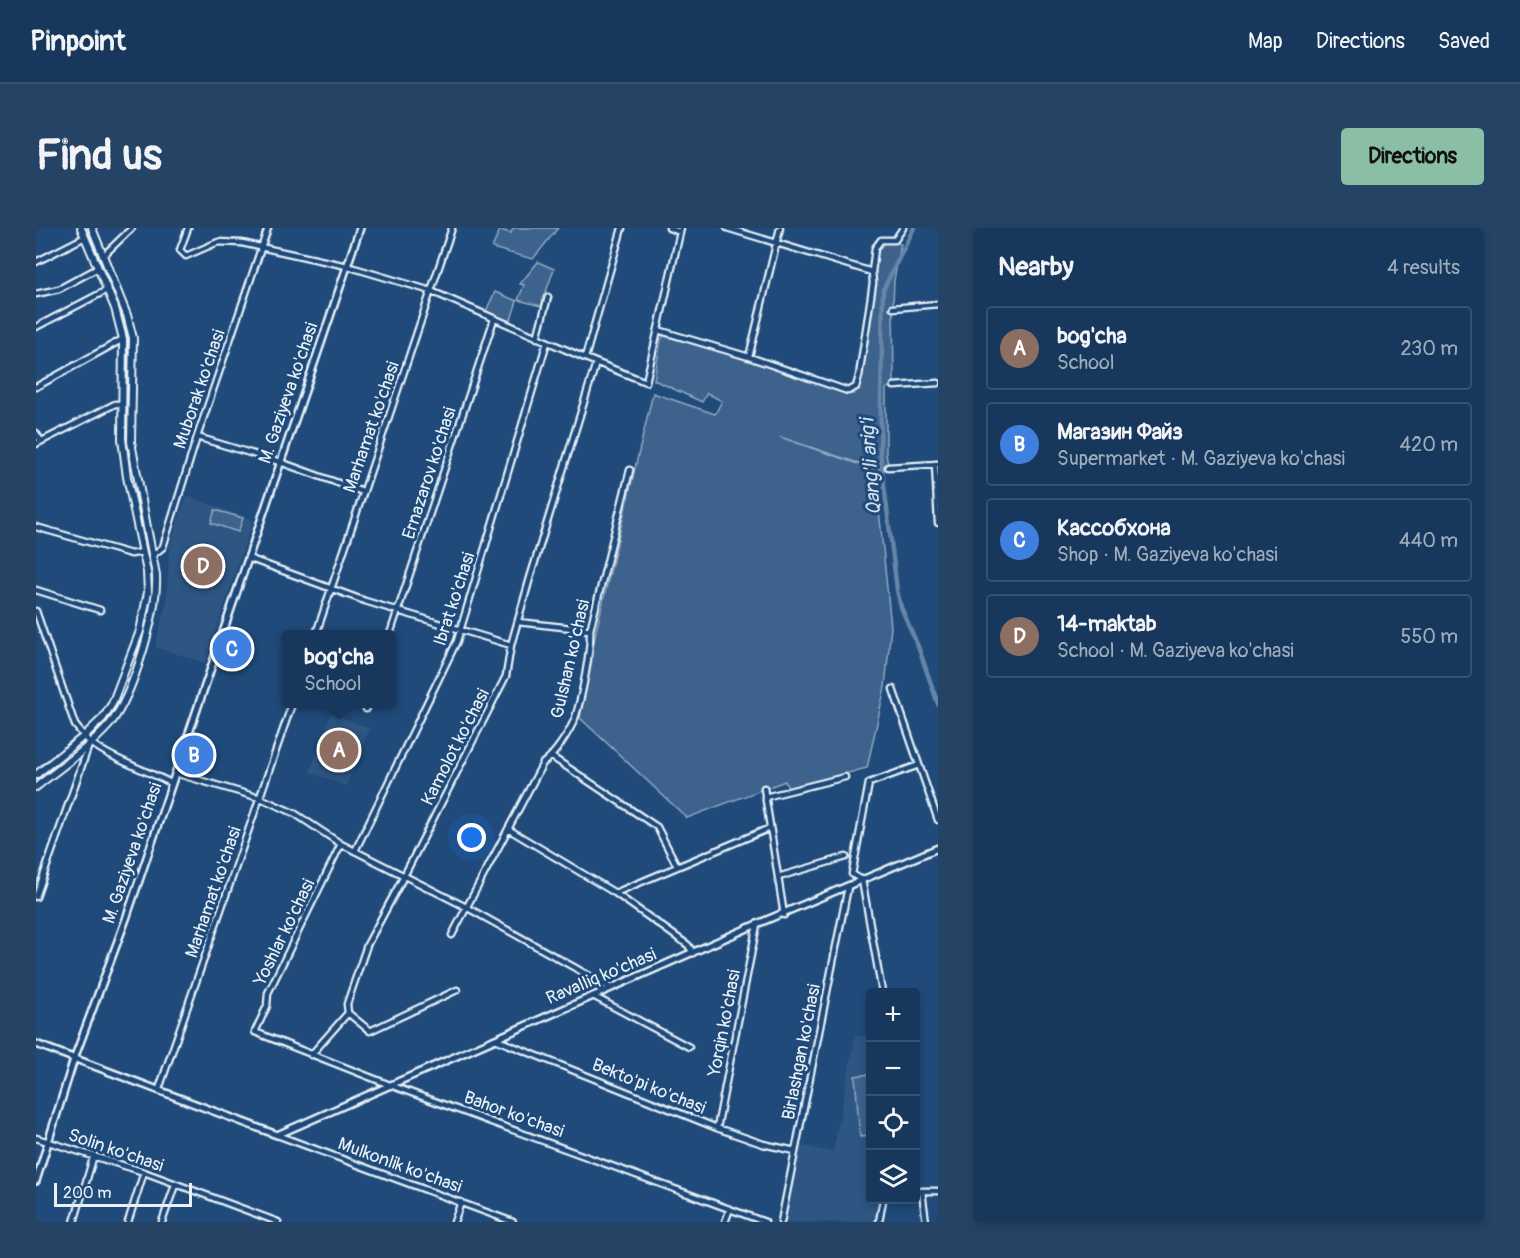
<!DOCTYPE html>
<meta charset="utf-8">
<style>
body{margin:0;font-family:Pangolin,sans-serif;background:#244365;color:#f1f3f6}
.controls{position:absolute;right:18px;bottom:18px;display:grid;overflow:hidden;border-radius:6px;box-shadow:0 3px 9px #0003}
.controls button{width:54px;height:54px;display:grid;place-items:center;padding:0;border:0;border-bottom:2px solid #365272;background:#17385c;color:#f1f3f6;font:30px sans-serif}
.scale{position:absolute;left:18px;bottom:15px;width:138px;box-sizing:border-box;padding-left:6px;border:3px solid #e8f1f8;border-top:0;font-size:16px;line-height:21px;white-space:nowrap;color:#e8f1f8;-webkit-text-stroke:4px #1f4a7a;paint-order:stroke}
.you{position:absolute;left:436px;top:610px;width:21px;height:21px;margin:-15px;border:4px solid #fff;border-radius:50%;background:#1a73e8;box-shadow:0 0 0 9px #1a73e833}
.badge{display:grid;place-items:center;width:39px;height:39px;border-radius:50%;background:#8abfa5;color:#fff;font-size:20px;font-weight:700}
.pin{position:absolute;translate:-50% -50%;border:3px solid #fff;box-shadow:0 2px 6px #0006}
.popup{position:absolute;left:246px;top:402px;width:114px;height:78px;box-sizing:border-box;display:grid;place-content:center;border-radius:6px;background:#17385c;filter:drop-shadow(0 2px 4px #0005);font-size:20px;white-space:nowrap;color:#9eacbb}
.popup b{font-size:22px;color:#f1f3f6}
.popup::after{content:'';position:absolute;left:50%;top:100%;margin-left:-12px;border:12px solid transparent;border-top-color:#17385c}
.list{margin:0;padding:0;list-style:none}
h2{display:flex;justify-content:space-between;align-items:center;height:78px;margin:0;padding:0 24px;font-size:26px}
h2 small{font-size:20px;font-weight:400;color:#9eacbb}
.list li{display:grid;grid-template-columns:39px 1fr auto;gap:18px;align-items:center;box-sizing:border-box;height:84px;margin:0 12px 12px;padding:0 12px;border:2px solid #365272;border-radius:6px}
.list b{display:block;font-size:22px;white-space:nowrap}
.list p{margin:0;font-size:20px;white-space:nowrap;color:#9eacbb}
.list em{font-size:20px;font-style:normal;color:#9eacbb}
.icon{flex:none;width:33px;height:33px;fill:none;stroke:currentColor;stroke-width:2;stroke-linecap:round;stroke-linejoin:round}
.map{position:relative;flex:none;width:902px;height:994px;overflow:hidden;border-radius:6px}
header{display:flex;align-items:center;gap:36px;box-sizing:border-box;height:84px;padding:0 30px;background:#17385c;border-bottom:2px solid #365272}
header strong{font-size:28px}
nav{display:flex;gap:33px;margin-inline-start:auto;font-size:21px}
.intro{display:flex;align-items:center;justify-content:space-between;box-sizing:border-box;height:144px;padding:0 36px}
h1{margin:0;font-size:42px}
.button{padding:15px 27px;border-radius:6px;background:#8abfa5;color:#111;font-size:21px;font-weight:700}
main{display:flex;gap:36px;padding:0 36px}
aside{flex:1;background:#17385c;border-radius:6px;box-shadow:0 3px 9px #0003}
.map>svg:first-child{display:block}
</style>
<header>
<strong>Pinpoint</strong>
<nav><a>Map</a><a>Directions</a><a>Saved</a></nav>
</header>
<div class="intro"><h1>Find us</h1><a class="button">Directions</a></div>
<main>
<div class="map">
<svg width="902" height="994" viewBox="0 0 902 994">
<rect width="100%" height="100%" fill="#1f4a7a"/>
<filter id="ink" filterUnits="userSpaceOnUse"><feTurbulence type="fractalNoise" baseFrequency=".0167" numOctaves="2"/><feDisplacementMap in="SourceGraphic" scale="12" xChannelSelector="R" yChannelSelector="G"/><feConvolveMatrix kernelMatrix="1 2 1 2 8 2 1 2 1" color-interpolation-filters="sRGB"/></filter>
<g filter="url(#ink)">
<!-- built -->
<path fill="#2e5683" d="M151,268l66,24 -48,143 -50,-16 11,-43 4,-60z
M295,485l38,15 -23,58 -36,-14z
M834,807v165h12l-5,22h-93l15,-77 34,7 22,-115z"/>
<!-- green -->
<path fill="#3c628c" stroke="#92aac2" stroke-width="1.5" d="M477,0h45l-25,31 -41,-11 8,-18 11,3z
M852,13l13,3 -7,36 -1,26 1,77 -8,6v65l3,16 -13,-1 -96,-32 95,33 16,157 -6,60 -18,81 -79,21 -3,-8 -98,37 -107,-100 16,-87 57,-238 62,21 7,-13 -15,-8 -5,9 -48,-22 7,-41 3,-3 56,15 127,43h7l7,-11 16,-132 6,-9z
M502,34l16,7 -13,37 -23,-6 6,-15 -4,-1z
M459,64l22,9 -7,22 -24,-12z
M179,282l28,8 -5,14 -27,-9z
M834,846v62l-10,1 -5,-61z"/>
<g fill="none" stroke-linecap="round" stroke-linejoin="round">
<!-- canal -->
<path stroke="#6685a7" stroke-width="4.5" d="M878,0l-31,62 -3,162 17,138 4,17 18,42 19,55"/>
<!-- minor casing -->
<g stroke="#e8f1f8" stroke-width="9">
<path id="minor" d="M152,0l-8,22 6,6 32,-14 24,1 105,23 84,25 154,67 61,24 35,-154
M633,0l11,4
M691,0l145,44 3,-24 6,-8h14l8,-12
M67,28l29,-28
M0,34l49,-25
M0,66l23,-5 39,-21
M857,80l45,-4
M0,99l71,-37
M622,102l91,27 99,34 8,-4 3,-11 14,-93 -1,-11
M501,110l11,-41
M713,129l31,-129
M549,130l37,-130
M858,158l44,-3
M0,159l87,-48
M0,205l5,8
M161,209l83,25 83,30
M0,216l79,-40h7
M899,236l3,59
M852,239l50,-3
M0,299l95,27 12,-2
M117,327l10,-8 34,-110 71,-209
M212,330l117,43 146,44
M0,362l64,20
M0,383l39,114c5,6 10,13 16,18 23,17 54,27 80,40
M482,394l72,8
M280,406l136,-406
M354,406l104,-315
M857,461l45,131
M330,481l2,-5
M516,529l105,70 20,39
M139,545l85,25 34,15 47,31 127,64 143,80
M728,560l20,127
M729,569l80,-20
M472,601l107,64 73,52 5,8
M305,616l-73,149 -1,13 -12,26 135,53 375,137
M319,623l102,-210 90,-299
M742,649l68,-20
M579,665l155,-65
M0,669l53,-152
M416,707l91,-172c12,-8 27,-32 32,-45 7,-21 16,-67 15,-88l40,-160
M421,762l-87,41 -22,-18 -1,-9 20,-59 37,-69 102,-200 5,-31 19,-67 66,-215
M846,764l-20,-112 -10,-6 17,-91 50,-18
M557,768l96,51
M459,811l222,89 46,16 32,7
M275,827l37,-42
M123,861l133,-385
M681,900l40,-204
M241,907l236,87
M0,910l108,34 134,50
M880,963h22
M886,964l4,30
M38,994l20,-67
M92,994l16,-50
M126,994l13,-37
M418,994l7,-20
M689,994l5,-13
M745,994l67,-335
M843,994l4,-22"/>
</g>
<!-- tertiary casing -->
<g stroke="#e8f1f8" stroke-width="10">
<path id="tertiary" d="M0,816l241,91 480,-211 181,-76
M0,953l38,-122 52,-140 234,-691"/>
</g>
<!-- secondary casing -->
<g stroke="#e8f1f8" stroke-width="10">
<path id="secondary" d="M0,547l48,-39 19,-18 9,-14 28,-73 8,-39 -1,-20 -20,-95 -5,-38 1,-100 -8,-31 -34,-80
M0,559c25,-20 53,-39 74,-63 23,-28 48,-113 46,-149l-25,-133 2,-104 -6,-23 -35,-87"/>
</g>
<!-- minor -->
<use href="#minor" stroke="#1f4a7a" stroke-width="4.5"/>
<!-- tertiary -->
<use href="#tertiary" stroke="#1f4a7a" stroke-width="5"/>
<!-- secondary -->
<use href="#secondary" stroke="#1f4a7a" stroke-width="6"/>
</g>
</g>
<g text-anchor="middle" stroke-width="6" stroke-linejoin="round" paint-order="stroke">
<!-- street labels -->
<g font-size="18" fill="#e8f1f8" stroke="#1f4a7a">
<text transform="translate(163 161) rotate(-71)" y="6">Muborak ko'chasi</text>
<text transform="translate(252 165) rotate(-71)" y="6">M. Gaziyeva ko'chasi</text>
<text transform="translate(335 199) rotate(-71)" y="6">Marhamat ko'chasi</text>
<text transform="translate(393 245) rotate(-72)" y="6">Ernazarov ko'chasi</text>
<text transform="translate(418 371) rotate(-72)" y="6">Ibrat ko'chasi</text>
<text transform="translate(534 431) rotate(-77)" y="6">Gulshan ko'chasi</text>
<text transform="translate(419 519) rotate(-63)" y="6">Kamolot ko'chasi</text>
<text transform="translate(96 625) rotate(-71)" y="6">M. Gaziyeva ko'chasi</text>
<text transform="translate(177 664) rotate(-71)" y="6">Marhamat ko'chasi</text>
<text transform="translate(248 704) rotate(-64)" y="6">Yoshlar ko'chasi</text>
<text transform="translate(565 748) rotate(-23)" y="6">Ravalliq ko'chasi</text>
<text transform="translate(688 795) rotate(-79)" y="6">Yorqin ko'chasi</text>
<text transform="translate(765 824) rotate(-79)" y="6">Birlashgan ko'chasi</text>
<text transform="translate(613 858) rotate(22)" y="6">Bekto'pi ko'chasi</text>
<text transform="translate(478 886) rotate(20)" y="6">Bahor ko'chasi</text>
<text transform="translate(80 922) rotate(19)" y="6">Solin ko'chasi</text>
<text transform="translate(364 937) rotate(20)" y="6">Mulkonlik ko'chasi</text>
</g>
<!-- water labels -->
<g font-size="20" font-style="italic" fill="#d4e1ec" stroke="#1f4a7a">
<text transform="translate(834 239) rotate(-94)" y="7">Qang'li arig'i</text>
</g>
</g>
</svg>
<div class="controls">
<button>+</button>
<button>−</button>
<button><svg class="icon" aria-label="locate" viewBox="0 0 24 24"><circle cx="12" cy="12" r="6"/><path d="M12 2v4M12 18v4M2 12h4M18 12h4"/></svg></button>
<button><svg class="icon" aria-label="layers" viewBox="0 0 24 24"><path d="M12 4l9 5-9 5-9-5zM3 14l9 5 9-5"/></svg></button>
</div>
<div class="scale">200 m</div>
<div class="you"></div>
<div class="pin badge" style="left:303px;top:522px;background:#8d6e63">A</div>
<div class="popup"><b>bog'cha</b>School</div>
<div class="pin badge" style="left:158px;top:527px;background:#3f7fe0">B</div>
<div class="pin badge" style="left:196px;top:421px;background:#3f7fe0">C</div>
<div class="pin badge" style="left:167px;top:338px;background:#8d6e63">D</div>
</div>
<aside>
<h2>Nearby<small>4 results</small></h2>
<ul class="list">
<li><span class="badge" style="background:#8d6e63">A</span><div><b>bog'cha</b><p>School</p></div><em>230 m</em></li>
<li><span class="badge" style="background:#3f7fe0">B</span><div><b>Магазин Файз</b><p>Supermarket · M. Gaziyeva ko'chasi</p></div><em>420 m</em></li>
<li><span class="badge" style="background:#3f7fe0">C</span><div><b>Кассобхона</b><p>Shop · M. Gaziyeva ko'chasi</p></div><em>440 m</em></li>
<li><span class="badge" style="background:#8d6e63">D</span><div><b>14-maktab</b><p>School · M. Gaziyeva ko'chasi</p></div><em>550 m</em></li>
</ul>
</aside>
</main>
